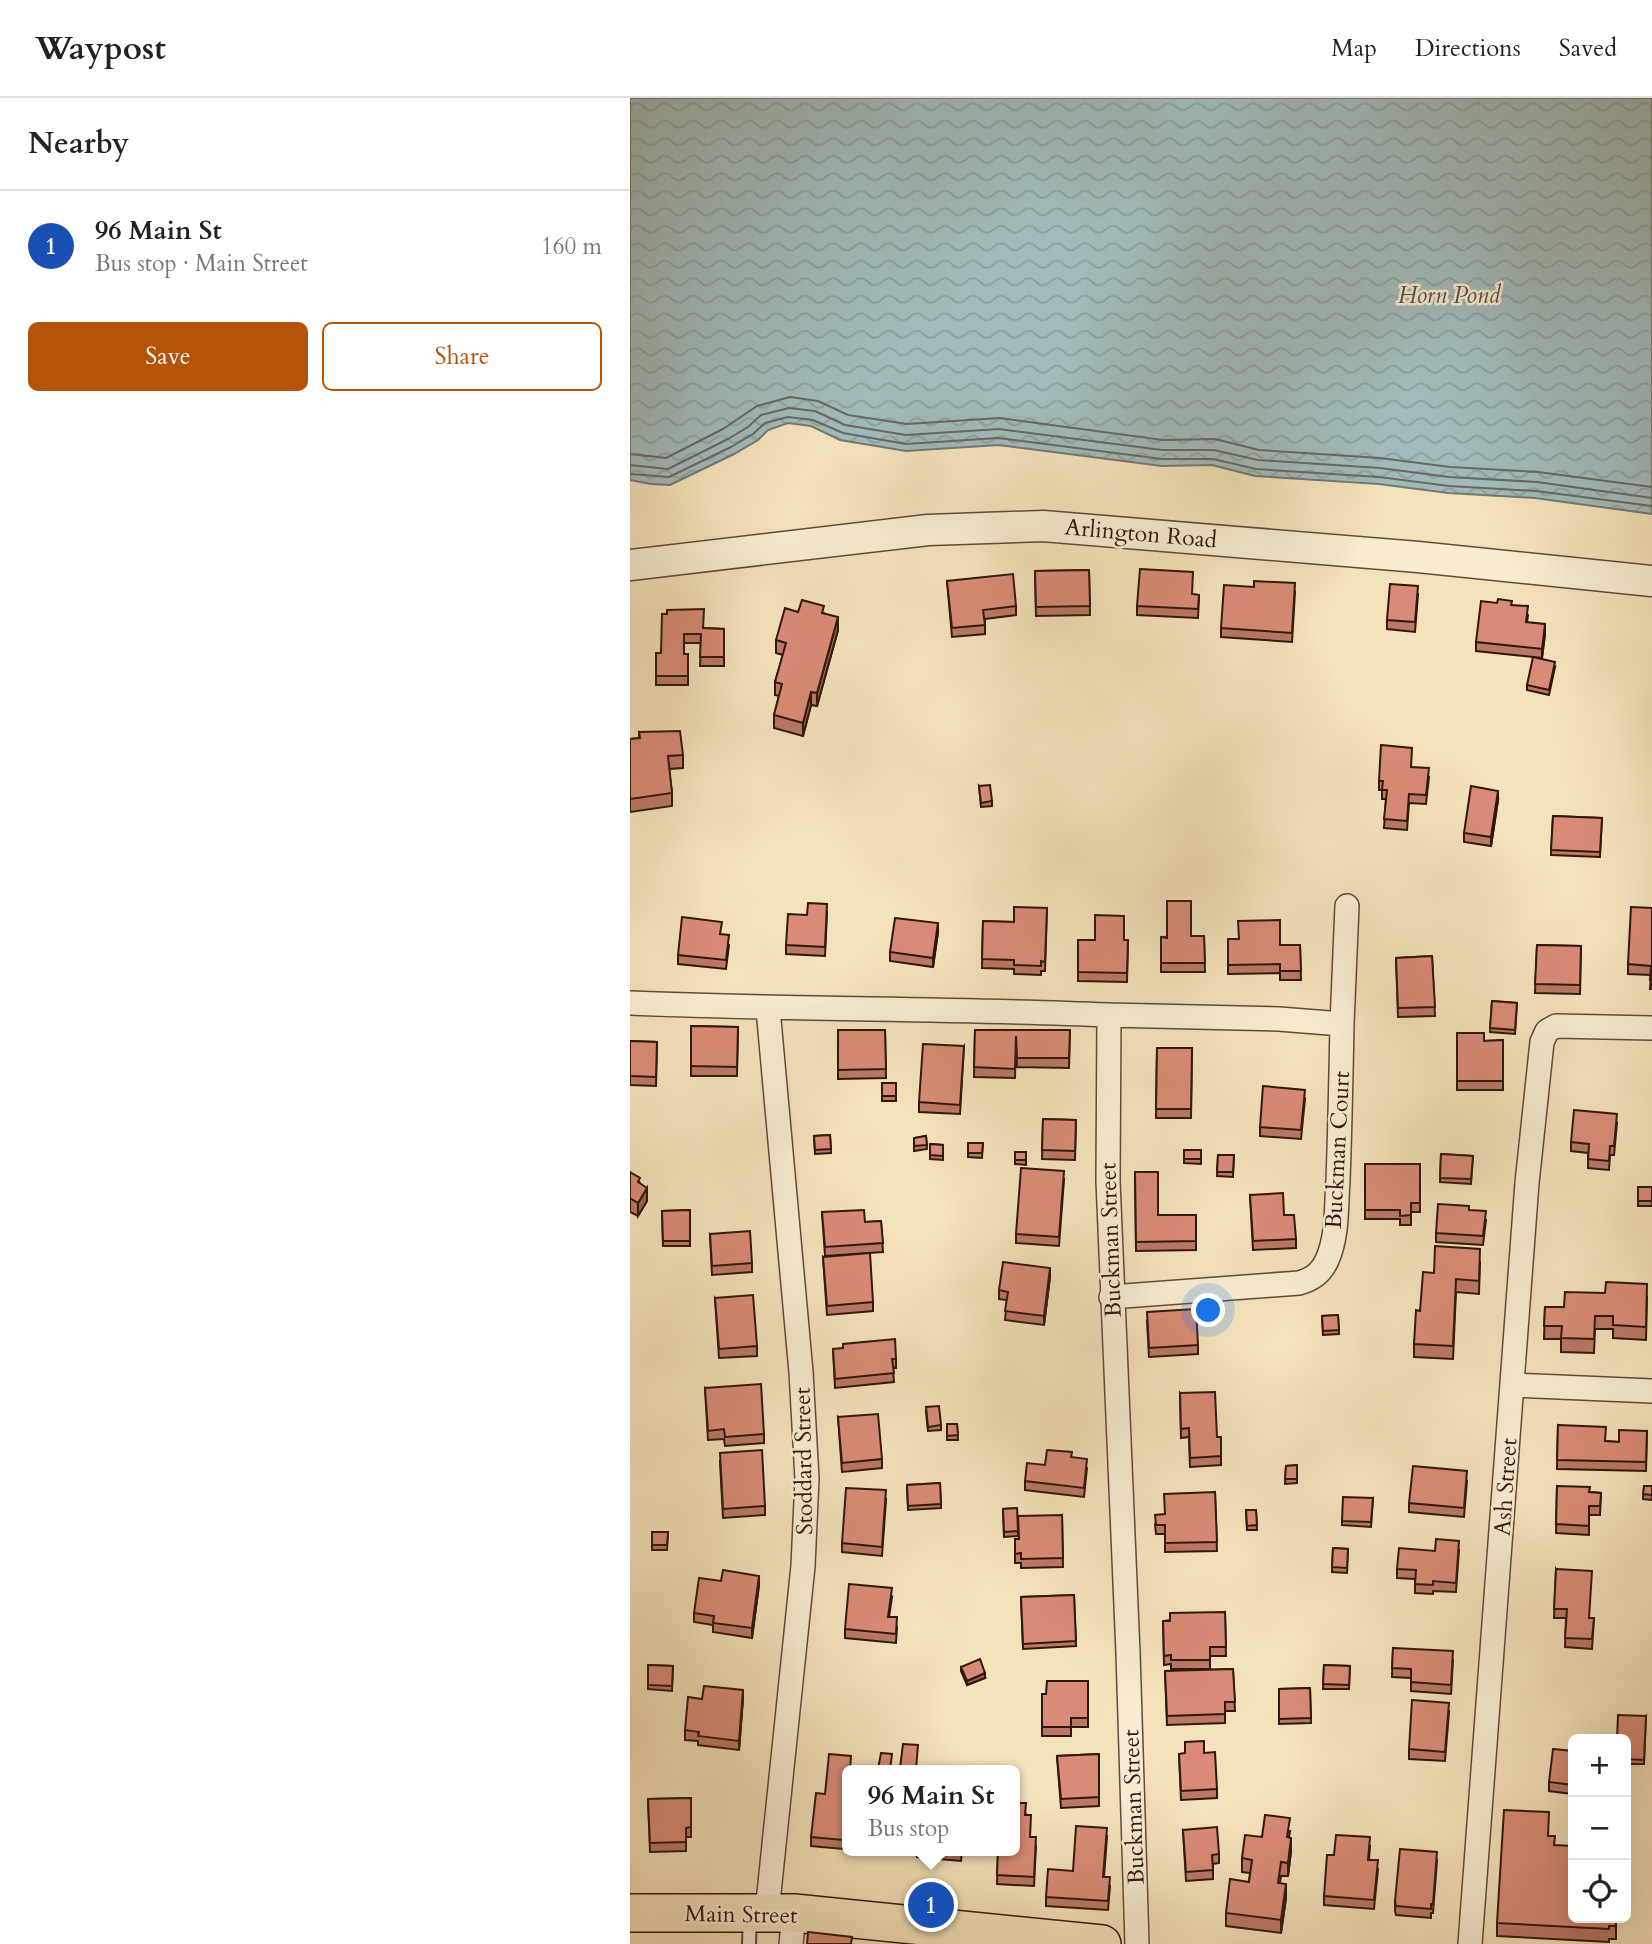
<!DOCTYPE html>
<meta charset="utf-8">
<style>
body{margin:0;font-family:Cardo,serif;background:#f6f6f6;color:#222}
.controls{position:absolute;right:21px;bottom:21px;display:grid;overflow:hidden;border-radius:10px;box-shadow:0 7px 28px #0002}
.controls button{width:63px;height:63px;display:grid;place-items:center;padding:0;border:0;border-bottom:2px solid #e0e0e0;background:#fff;color:#222;font:35px sans-serif}
.you{position:absolute;left:579px;top:1213px;width:24px;height:24px;margin:-18px;border:5px solid #fff;border-radius:50%;background:#1a73e8;box-shadow:0 0 0 10px #1a73e833}
.badge{display:grid;place-items:center;width:46px;height:46px;border-radius:50%;background:#b45309;color:#fff;font-size:23px;font-weight:700}
.pin{position:absolute;translate:-50% -50%;border:4px solid #fff;box-shadow:0 2px 7px #0006}
.popup{position:absolute;left:212px;top:1667px;width:178px;height:91px;box-sizing:border-box;display:grid;place-content:center;border-radius:10px;background:#fff;filter:drop-shadow(0 2px 5px #0005);font-size:23px;white-space:nowrap;color:#767676}
.popup b{font-size:26px;color:#222}
.popup::after{content:'';position:absolute;left:50%;top:100%;margin-left:-14px;border:14px solid transparent;border-top-color:#fff}
.list{margin:0;padding:0;list-style:none}
h2{display:flex;justify-content:space-between;align-items:center;height:91px;margin:0;padding:0 28px;font-size:30px}
h2 small{font-size:23px;font-weight:400;color:#767676}
.list li{display:grid;grid-template-columns:46px 1fr auto;gap:21px;align-items:center;box-sizing:border-box;height:112px;padding:0 28px;border-top:2px solid #e0e0e0}
.list b{display:block;font-size:26px;white-space:nowrap}
.list p{margin:0;font-size:23px;white-space:nowrap;color:#767676}
.list em{font-size:23px;font-style:normal;color:#767676}
.actions{display:flex;gap:14px;padding:21px 28px}
.actions a{flex:1;padding:16px 0;border:2px solid #b45309;border-radius:10px;text-align:center;font-size:24px;color:#b45309}
.actions .main{background:#b45309;color:#fff}
.icon{flex:none;width:38px;height:38px;fill:none;stroke:currentColor;stroke-width:2;stroke-linecap:round;stroke-linejoin:round}
.map{position:relative;flex:none;width:1022px;height:1846px;overflow:hidden}
header{display:flex;align-items:center;gap:42px;box-sizing:border-box;height:98px;padding:0 35px;background:#fff;border-bottom:2px solid #e0e0e0}
header strong{font-size:33px}
nav{display:flex;gap:38px;margin-inline-start:auto;font-size:24px}
main{display:flex}
aside{flex:1;background:#fff}
.map>svg:first-child{display:block}
</style>
<header>
<strong>Waypost</strong>
<nav><a>Map</a><a>Directions</a><a>Saved</a></nav>
</header>
<main>
<aside>
<h2>Nearby<small></small></h2>
<ul class="list">
<li><span class="badge" style="background:#1a4fb4">1</span><div><b>96 Main St</b><p>Bus stop · Main Street</p></div><em>160 m</em></li>
</ul>
<div class="actions"><a class="main">Save</a><a>Share</a></div>
</aside>
<div class="map">
<svg width="1022" height="1846" viewBox="0 0 1022 1846">
<defs>
<pattern id="water-waves" width="16" height="10" patternUnits="userSpaceOnUse" patternTransform="scale(1.75)"><rect width="16" height="10" fill="#a1bbba"/><path d="M0 5q4-4 8 0t8 0" fill="none" stroke="#8ba09f"/></pattern>
</defs>
<rect width="100%" height="100%" fill="#f4e2bb"/>
<filter id="stains"><feTurbulence type="fractalNoise" baseFrequency=".00286" numOctaves="4"/><feColorMatrix values="0 0 0 0 .2 0 0 0 0 .09 0 0 0 0 .02 0 0 0 .5 -.17"/></filter>
<radialGradient id="worn" r=".72"><stop offset=".6" stop-color="#630" stop-opacity="0"/><stop offset="1" stop-color="#630" stop-opacity=".3"/></radialGradient>
<!-- water -->
<path fill="url(#water-waves)" stroke="#747974" stroke-width="2" d="M0,0h1022v416l-117,-16 -87,-5 -69,-9 -124,-8 -43,-11 -50,1 -164,-21 -92,6 -66,-11 -29,-14 -23,-3 -20,7 -10,10 -24,14 -64,31 -19,-1 -21,-4z"/>
<g fill="none" stroke-linecap="round" stroke-linejoin="round">
<!-- shore -->
<path stroke="#686963" stroke-width="2" d="M0,356l36,4 57,-29 34,-23 33,-9 28,4 30,14 59,9 93,-6 163,22 52,-1 44,11 121,8 70,9 88,5 114,15
M0,367l38,4 60,-30 20,-12 13,-12 28,-7 26,3 30,14 61,10 93,-6 163,21h52l44,10 122,8 69,9 88,5 115,16
M0,376l39,3 62,-30 22,-13 12,-11 23,-6 25,3 30,13 63,11 92,-6 164,21h51l43,10 123,8 70,9 87,5 116,15"/>
<!-- service casing -->
<g stroke="#614a38" stroke-width="16">
<path id="service" d="M119,1846l1,-28"/>
</g>
<!-- minor casing -->
<g stroke="#614a38" stroke-width="26">
<path id="minor" d="M0,905c160,7 319,5 479,12l-1,166 20,472 9,291
M479,917l170,4 63,5c-1,52 -2,104 -4,156 -2,26 0,56 -11,80 -6,13 -14,19 -28,23l-188,14
M712,926l5,-118
M882,1287l140,6
M137,1814l36,-346 4,-87 -6,-107 -33,-363
M161,1846l3,-31
M840,1846l57,-761 15,-141 5,-11 9,-5 96,2"/>
</g>
<!-- tertiary casing -->
<g stroke="#614a38" stroke-width="33">
<path id="tertiary" d="M0,467l298,-35 115,-4 375,31 234,24"/>
</g>
<!-- primary casing -->
<g stroke="#30170c" stroke-width="40">
<path id="primary" d="M0,1815h164l308,31"/>
</g>
<!-- service -->
<use href="#service" stroke="#f8ecd3" stroke-width="12"/>
<!-- minor -->
<use href="#minor" stroke="#f8ecd3" stroke-width="23"/>
<!-- tertiary -->
<use href="#tertiary" stroke="#f8ecd3" stroke-width="30"/>
<!-- primary -->
<use href="#primary" stroke="#f4e2bb" stroke-width="37"/>
</g>
<!-- wall -->
<path fill="#bb7866" stroke="#30170c" stroke-width="2" d="M459,472l1,45 -54,1 -1,-45z
M317,483l69,25v9l-31,4v15l-33,3z
M665,494l-3,50 -71,-5v-9z
M562,496l7,1 -1,23 -61,-3v-9z
M788,497l-3,37 -28,-3v-9z
M882,507l16,10 -1,7 18,12 -3,24 -66,-7v-9z
M168,514l26,1 14,17 -21,76 -6,-1 -8,31 -29,-8v-13l5,-19 -4,-1v-13l8,-27 -7,-2v-13z
M37,516l36,14 21,1v37h-24l1,-23h-17v11h4v31h-32v-32h5z
M925,569l-6,28 -22,-5v-5z
M9,634l44,23v13l-14,1 3,24v13l-42,6v-73l9,-1z
M782,669l17,10 -3,27 -17,-1 -2,27 -23,-2 2,-29h-4v-9h-3v-9z
M349,688l13,15v5l-11,1z
M868,702l-7,46 -27,-4v-9z
M923,718l49,2 -2,39 -49,-2z
M417,810l-2,63h-4v4l-27,-1v-5l-32,-1 1,-47 31,1z
M1022,810v81h-2l1,-14 -23,-1v-10z
M197,815l-2,43 -39,-2v-9z
M308,834l-5,35 -43,-6v-9z
M91,837l8,10 -3,24 -48,-5v-9z
M574,838l1,36h-44v-35z
M598,841l52,6h20l1,35h-21v-7l-52,1z
M448,842h50l-1,42 -49,-1z
M907,847l44,1 -1,48 -45,-1z
M802,858l3,60 -37,1 -2,-59z
M862,903l25,2 -2,31 -25,-2z
M61,928l47,1 -1,49h-46z
M208,932h47l1,48 -48,1z
M345,932h95l-1,38 -52,-1 -1,-22 -1,33 -41,-1z
M827,935l27,8 19,-1v50h-46z
M0,943l27,1 -1,44 -26,-1z
M334,948l-4,68 -41,-2v-10z
M527,950h35l-1,70h-35z
M252,985h14v18h-14z
M675,1001l-4,40 -41,-3v-9z
M413,1021l33,1 -1,40 -33,-1z
M987,1025l-3,32h-4l-1,15 -21,-2v-15l-17,-2v-9z
M200,1037l1,18 -16,1 -1,-18z
M296,1038l1,13 -13,2v-13z
M338,1045h15l-1,15 -14,-1z
M300,1046l13,1v15l-13,-1z
M554,1052h17v14l-17,-1z
M385,1054h11v13l-11,-1z
M811,1056l32,2 -2,28 -31,-2z
M588,1057h16l-1,22 -16,-1z
M735,1066h55v48h-9v13h-11v-6h-35z
M0,1074l10,11 7,18 -9,15 -8,-4z
M505,1074l23,43h38v35l-60,1z
M434,1082l-5,66 -43,-3v-9z
M1008,1089h14v19h-14z
M620,1097l34,20 12,24v9l-43,2z
M60,1112v36h-27l-1,-35z
M192,1114l43,10 16,-1 2,31 -58,4z
M856,1122l-3,25 -47,-3v-9z
M80,1136l42,29v9l-40,3z
M193,1159l50,45v9l-46,4z
M850,1164l-1,32 -23,-2 -3,67 -39,-2v-13l6,-33 14,-38z
M420,1179l-6,48 -39,-5 2,-20 -8,-1v-9z
M1017,1199l-1,43 -33,-2v-9h-18l-1,24 -33,-1v-13h-17l1,-32h19z
M85,1200l42,48v10l-38,2z
M708,1217l1,19 -16,1 -1,-19z
M517,1223l51,24v9l-49,3z
M203,1251l63,10v9h-3l1,14 -59,6z
M75,1290l59,46v9l-39,3 -1,-7 -16,1z
M550,1295l37,44h4v28l-31,2 -1,-30 -8,1z
M296,1314l15,13v5l-13,1z
M208,1319l44,42v9l-40,4z
M317,1326h10l1,16h-11z
M928,1327l48,16 13,1 28,-11 -1,40 -89,-2z
M90,1364l45,44v9l-42,3z
M415,1367l42,3 -3,29 -59,-7v-9z
M667,1367v18l-12,1 1,-18z
M837,1383l-3,36 -55,-5v-9z
M310,1385l1,25 -33,2 -1,-25z
M927,1388l32,6 12,1 -1,22h-11v20l-33,-2z
M1014,1388h8v14l-9,-1z
M585,1394l2,59 -52,1v-18h-9l-1,-10 10,-10z
M743,1400l-2,29 -29,-2v-4z
M256,1402l-4,56 -40,-4v-9z
M387,1410l1,28 -14,1 -1,-28z
M616,1412h10l1,20h-10z
M432,1417l1,52 -42,1v-5h-6v-24h4z
M22,1434h16l-1,18h-15z
M703,1450l15,1 -1,24 -15,-1z
M829,1452l-3,42 -23,-1v3l-18,-1v-14l-18,-1v-9l38,-18z
M926,1471l34,49h4l-2,31 -27,-2 1,-29h-12z
M129,1487l-7,53 -39,-6v-7l-19,-3v-9z
M444,1497l2,51 -53,3 -2,-52z
M262,1499l-3,20 8,10 -1,16 -51,-5v-9z
M595,1514l1,44h-16v13h-39v-5l-7,1 -1,-44z
M763,1550l60,12 -2,34 -40,-3v-13l-19,-1z
M18,1567l25,1 -1,25 -24,-2z
M694,1567l26,1 -1,23h-26z
M331,1569l24,11 -18,7 -6,-14z
M603,1571l2,42h-10v12l-58,2 -2,-54z
M458,1583v46h-17v9h-29v-42h4z
M680,1590l1,35 -32,1v-35z
M72,1601h41l-4,51 -41,-5v-4l-13,-1v-10z
M819,1614l-4,49 -36,-2v-10z
M1016,1618l-2,48h-18v-25z
M943,1653v43l-24,-3v-9z
M574,1655l13,36v9l-36,2 -2,-46z
M469,1656v52l-38,2 -4,-52z
M217,1672v36l-4,43 -32,-3v-9l14,-43z
M61,1700v39h-5v14l-36,1 -2,-53z
M396,1717l4,22 6,9 -2,40 -37,-2 1,-33z
M553,1732l36,24v9l-6,1v15l-27,2z
M660,1733l-1,6 2,14 -3,25h-7l-1,7 6,15 -5,35 -55,-7v-13l23,-31 1,-9 -8,-1v-14l20,-21z
M918,1738l7,9 18,73h43v21h-7v3l-112,-6v-13z
M477,1739l-3,40 6,9 -2,24 -62,-4v-9z
M740,1748l-1,14 9,9 -4,40 -50,-4v-9l10,-41z
M287,1753h45l-1,10 -44,-4z
M807,1763l-4,52h-2v5l-35,-3 -1,-4v-10z"/>
<!-- shaded-wall -->
<path fill="#986153" stroke="#30170c" stroke-width="2" d="M208,519v13l-21,76v-13z
M915,526v10l-3,24v-9z
M181,594v13l-8,31v-13z
M868,693v9l-7,46v-9z
M308,825v9l-5,35v-9z
M17,1090v13l-9,15v-13z
M420,1170v9l-6,48v-9z
M129,1478v9l-7,53v-10z
M355,1575v5l-18,7v-4z
M113,1592v9l-4,51v-9z
M217,1699v9l-4,43v-9z
M661,1740v13l-3,25v-13z
M656,1786v14l-5,35v-13z"/>
<!-- building -->
<path fill="#d98b77" stroke="#30170c" stroke-width="2" d="M510,471l53,3 -1,22 7,1 -1,14 -61,-3z
M459,472l1,36 -54,1 -1,-36z
M383,476l3,32 -33,4 2,15 -33,3 -5,-47z
M624,483l41,2 -3,50 -71,-5 3,-43 30,2z
M760,486l28,2 -3,36 -28,-2z
M868,501l14,2 -1,4 17,1 -2,16 19,2 -3,25 -66,-7 5,-41 16,2z
M172,502l22,6 -2,7 16,4 -21,76 -6,-1 -8,31 -29,-8 8,-31 -7,-2 11,-39 -10,-3 9,-32 13,4z
M74,511l-1,19 21,1v28h-24l1,-23h-17v20h4v22h-32v-23h5l1,-39h5v-4z
M903,559l22,5 -6,28 -22,-5z
M50,633l3,24 -15,1 4,37 -42,6v-60l10,-1 -1,-6z
M751,647l31,3 -1,19 18,1 -3,27 -17,-1 -2,27 -23,-2 3,-29h-5l1,-9h-4z
M360,687l2,16 -11,2 -2,-17z
M841,688l27,5 -7,46 -27,-4z
M923,718l49,2 -2,34 -49,-2z
M537,803h24v35h13l1,27h-44v-26l6,1z
M178,805l19,1 -2,43 -39,-2 2,-31 19,1z
M384,809l33,1 -2,54 -4,-1v5l-27,-1v-5l-32,-1 1,-38 31,1z
M1001,809l21,1v72h-2l1,-14 -23,-2z
M465,817l29,1v24h4l-1,33 -49,-1v-32h17z
M52,819l40,5 -2,12 9,1 -3,25 -48,-5z
M265,820l43,5 -5,35 -43,-6z
M650,822v25h20l1,26h-21v-7l-52,1v-26h11l-1,-18z
M907,847l44,1 -1,39 -45,-1z
M802,858l3,51 -37,1 -2,-50z
M862,903l25,2 -2,27 -25,-2z
M61,928l47,1 -1,40 -46,-1z
M208,932h47l1,39 -48,1z
M345,932h95l-1,28h-52l-1,-22 -1,33 -41,-2z
M827,935h27v8l19,-1v41h-46z
M0,943l27,1 -1,35 -26,-1z
M293,946l41,2 -4,59 -41,-3z
M527,950h35l-1,61h-35z
M252,985h14v13h-14z
M633,988l42,4 -4,40 -41,-3z
M944,1012l43,4 -3,32h-4l-1,15 -21,-2 1,-15 -18,-2z
M413,1021l33,1 -1,31 -33,-1z
M200,1037l1,14 -16,1 -1,-14z
M296,1038l1,9 -13,1v-8z
M338,1045h15l-1,10h-14z
M300,1046l13,1v11l-13,-1z
M554,1052h17v9h-17z
M385,1054h11v8h-11z
M811,1056l32,2 -2,23 -31,-1z
M588,1057h16l-1,17h-16z
M735,1066h55v39h-9v12l-11,1v-6h-35z
M391,1070l43,3 -5,66 -43,-3z
M0,1074l10,6 -2,4 9,6 -9,15 -8,-5z
M505,1074h23v43h38v26l-60,1z
M1008,1089h14v14h-14z
M653,1095l1,22h10l2,24 -43,2 -3,-46z
M808,1106l31,2v4l17,1 -3,25 -47,-3z
M60,1112v31h-27l-1,-30z
M234,1112l1,12 16,-1 2,22 -58,4 -3,-35z
M120,1133l2,32 -40,3 -2,-32z
M805,1148l45,3 -1,32 -23,-2 -3,67 -39,-2 2,-34 4,1 3,-39 11,1z
M240,1155l3,49 -46,4 -4,-49z
M373,1164l47,6 -6,48 -39,-5 3,-19 -9,-2z
M976,1184l41,2 -1,43 -33,-2v-9h-18l-1,23 -33,-1 1,-12h-18l1,-19h19l1,-15 40,1z
M123,1197l4,51 -38,3 -4,-51z
M566,1211l2,36 -49,3 -2,-36z
M708,1217l1,15 -16,1 -1,-15z
M265,1241l1,20h-4l2,14 -59,6 -2,-30 10,-1v-4z
M131,1286l3,50 -39,3 -1,-8 -16,2 -3,-43z
M585,1294l2,45h4v19l-31,2 -1,-30 -8,1 -1,-36z
M309,1308l2,19 -13,2 -2,-20z
M248,1316l4,45 -40,4 -4,-46z
M317,1326h10l1,11 -11,1z
M928,1327l48,2 -1,14 14,1v-12l28,1 -1,31 -89,-2z
M132,1352l3,56 -42,3 -3,-56z
M417,1352l25,2 -1,5 16,2 -3,29 -59,-7 2,-18 18,2z
M667,1367v14h-12l1,-13z
M783,1368l54,5 -3,37 -55,-5z
M310,1385l1,21 -33,2 -1,-21z
M927,1388l33,1 -1,5 12,1 -1,13h-11v20l-33,-2z
M1014,1388h8v9l-9,-1z
M216,1390l40,2 -4,57 -40,-4z
M585,1394l2,50 -52,1v-18h-9l-1,-10 10,-1 -1,-20z
M713,1399l30,1 -2,24 -29,-1z
M387,1410l1,23 -14,1 -1,-23z
M616,1412h10l1,15 -10,1z
M432,1417l1,43 -42,1v-6l-6,1v-15h4l-1,-23z
M22,1434h16l-1,13h-15z
M806,1441l23,2 -3,42 -23,-2v4l-18,-1 1,-14 -19,-1 2,-21 36,3z
M703,1450l15,1 -1,19 -15,-1z
M926,1471l36,2 -3,47h5l-2,21 -27,-1 2,-29h-13z
M93,1472l36,6 -7,52 -39,-5 1,-7 -20,-3 5,-35 22,3z
M219,1486l43,4 -4,29h9l-1,17 -51,-5z
M444,1497l2,46 -53,3 -2,-47z
M595,1514l1,35h-16v13h-39v-5l-7,1 -1,-35h7v-8z
M763,1550l60,3 -2,34 -40,-3v-13l-19,-1z
M350,1561l5,14 -18,8 -6,-14z
M18,1567l25,1 -1,20 -24,-1z
M694,1567l26,1 -1,19 -26,-1z
M603,1571l2,33h-10v12l-58,2 -2,-45z
M417,1583h41v37h-17v9h-29v-33h4z
M74,1588l39,4 -4,51 -41,-5 1,-4 -14,-2 3,-33 14,2z
M680,1590l1,30 -32,1v-30z
M782,1602l37,3 -4,49 -36,-3z
M988,1617l28,1 -2,44 -18,-1v-20h-9z
M574,1643v12l11,-1 2,37 -36,2 -2,-37 6,-1v-11z
M273,1646l15,1 -2,25 -16,-2z
M923,1651l20,2v34l-24,-3z
M251,1655l11,1 -2,16 -12,-1z
M199,1656l22,2 -1,14h-3v27l-4,43 -32,-3 5,-44 9,1z
M469,1656v43l-38,2 -4,-43z
M61,1700v29l-5,1v14l-36,1 -2,-44z
M385,1705h11l-1,12h6l-1,22h6l-2,40 -37,-2 1,-24h17z
M874,1712l45,2 -1,24h7l-1,9 19,1v72h43v8h-7v3l-112,-6z
M635,1717l25,3 -3,19 4,1 -3,25 -7,-1 -3,21 8,1 -5,36 -55,-7 4,-34 19,3 3,-22 -10,-2 3,-23 17,2z
M446,1728l31,2 -4,49h7l-2,24 -62,-4 2,-28 25,2z
M587,1729l2,27 -7,1 1,15 -27,2 -3,-42z
M706,1737l34,2 -2,23h10l-4,40 -50,-4 3,-41h7z
M770,1751l37,3 -4,52h-2v5l-35,-3 -1,-5z
M178,1834l44,5 -1,7h-44z"/>
<g text-anchor="middle" stroke-width="5" stroke-linejoin="round" paint-order="stroke">
<!-- street labels -->
<g font-size="23" fill="#30170c" stroke="#f8ecd3">
<text transform="translate(511 435) rotate(5)" y="8">Arlington Road</text>
<text transform="translate(707 1052) rotate(-87)" y="8">Buckman Court</text>
<text transform="translate(480 1142) rotate(-92)" y="8">Buckman Street</text>
<text transform="translate(173 1363) rotate(-91)" y="8">Stoddard Street</text>
<text transform="translate(875 1389) rotate(-86)" y="8">Ash Street</text>
<text transform="translate(503 1709) rotate(-92)" y="8">Buckman Street</text>
<text transform="translate(111 1816) rotate(1)" y="8">Main Street</text>
</g>
<!-- water labels -->
<g font-size="24" font-style="italic" fill="#585049" stroke="#f8ecd3">
<text x="819" y="205">Horn Pond</text>
</g>
</g>
<rect width="100%" height="100%" filter="url(#stains)"/>
<rect width="100%" height="100%" fill="url(#worn)"/>
</svg>
<div class="controls">
<button>+</button>
<button>−</button>
<button><svg class="icon" aria-label="locate" viewBox="0 0 24 24"><circle cx="12" cy="12" r="6"/><path d="M12 2v4M12 18v4M2 12h4M18 12h4"/></svg></button>
</div>
<div class="you"></div>
<div class="pin badge" style="left:301px;top:1807px;background:#1a4fb4">1</div>
<div class="popup"><b>96 Main St</b>Bus stop</div>
</div>
</main>
